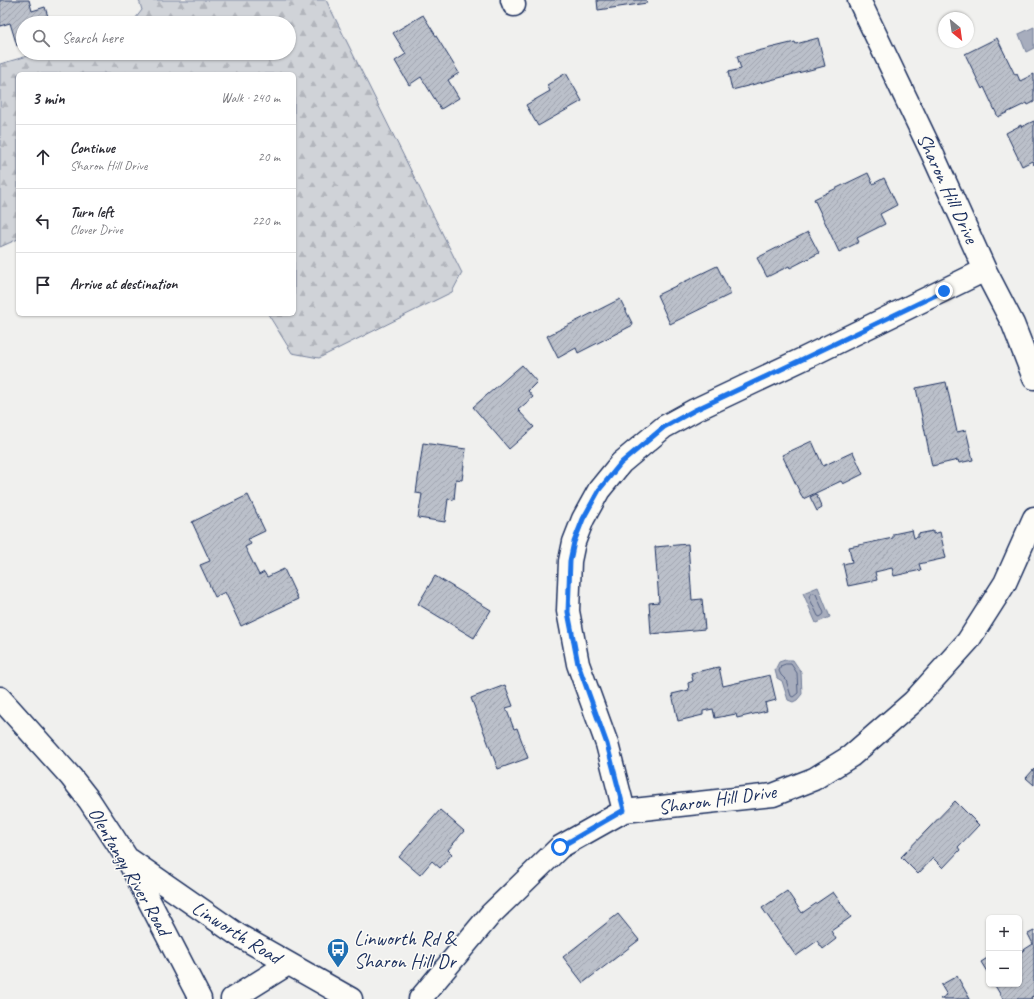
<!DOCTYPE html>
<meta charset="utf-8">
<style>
body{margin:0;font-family:Caveat,sans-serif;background:#f7f7f7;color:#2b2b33}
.controls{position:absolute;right:12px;bottom:12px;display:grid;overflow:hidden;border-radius:6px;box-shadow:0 1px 3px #0004}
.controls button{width:36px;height:36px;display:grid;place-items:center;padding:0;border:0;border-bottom:1px solid #e1e1e2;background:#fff;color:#2b2b33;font:20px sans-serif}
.compass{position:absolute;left:938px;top:12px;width:36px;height:36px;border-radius:50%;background:#fff;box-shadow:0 1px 3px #0004;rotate:151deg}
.stop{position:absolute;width:12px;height:12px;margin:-9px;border:3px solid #1a73e8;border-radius:50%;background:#fff}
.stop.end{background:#1a73e8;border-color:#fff;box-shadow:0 1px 4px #0008}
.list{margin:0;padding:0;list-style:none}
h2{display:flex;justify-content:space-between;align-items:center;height:52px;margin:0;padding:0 16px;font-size:17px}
h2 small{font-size:13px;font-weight:400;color:#7c7c81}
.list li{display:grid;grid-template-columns:26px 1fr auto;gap:12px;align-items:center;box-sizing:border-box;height:64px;padding:0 16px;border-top:1px solid #e1e1e2}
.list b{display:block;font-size:15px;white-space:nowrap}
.list p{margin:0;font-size:13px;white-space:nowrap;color:#7c7c81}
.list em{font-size:13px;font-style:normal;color:#7c7c81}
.icon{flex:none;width:22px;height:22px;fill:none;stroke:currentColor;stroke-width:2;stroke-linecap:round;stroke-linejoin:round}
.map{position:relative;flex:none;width:1034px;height:999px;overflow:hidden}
.search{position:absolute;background:#fff;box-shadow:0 1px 3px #0004;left:16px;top:16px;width:280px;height:44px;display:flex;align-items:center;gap:10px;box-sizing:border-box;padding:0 14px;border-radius:22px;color:#7c7c81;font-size:15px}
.panel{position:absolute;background:#fff;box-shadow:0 1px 3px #0004;left:16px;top:72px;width:280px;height:244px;border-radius:6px}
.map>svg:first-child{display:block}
</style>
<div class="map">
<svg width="1034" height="999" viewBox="0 0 1034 999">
<defs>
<pattern id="forest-firs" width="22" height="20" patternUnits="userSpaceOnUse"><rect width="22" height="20" fill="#d0d3d8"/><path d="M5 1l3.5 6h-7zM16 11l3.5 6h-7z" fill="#b2b5bc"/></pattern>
<pattern id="building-hatch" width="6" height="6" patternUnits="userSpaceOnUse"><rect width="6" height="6" fill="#bbc0ca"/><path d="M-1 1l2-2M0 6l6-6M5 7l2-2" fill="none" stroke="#a0a5b0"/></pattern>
</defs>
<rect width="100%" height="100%" fill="#f0f0ee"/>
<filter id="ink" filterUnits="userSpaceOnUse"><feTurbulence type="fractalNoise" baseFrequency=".025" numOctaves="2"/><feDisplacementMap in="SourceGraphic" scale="8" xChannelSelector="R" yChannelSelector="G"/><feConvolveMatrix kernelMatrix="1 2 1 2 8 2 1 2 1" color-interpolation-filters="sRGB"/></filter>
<g filter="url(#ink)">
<!-- forest -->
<path fill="url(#forest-firs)" stroke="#76819b" d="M139,0h187l136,273 -10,19 -133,66 -27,-5 -24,-39h26v-240h-276v165l-18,8v-183l38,-11h251v-30h-157l10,-13z"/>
<!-- water -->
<path fill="#a7adbd" stroke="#6f7b97" d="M1034,27v21l-8,4 -7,-18z
M818,587l12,30 -14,6 -13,-30z
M785,660h8l8,12 1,22 -5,6 -4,2 -5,-2 -6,-19 -5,-3 -2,-8 4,-8z"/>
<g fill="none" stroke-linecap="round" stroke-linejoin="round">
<!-- shore -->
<path stroke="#536184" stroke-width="1" d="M814,593l2,1 8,19 -1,2 -3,2 -2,-1 -9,-19 1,-2z
M786,664h5l6,9 1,20 -5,4 -2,-1 -5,-16 -5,-5 -2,-4 2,-5z"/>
</g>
<!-- building -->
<path fill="url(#building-hatch)" stroke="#1b2f5e" d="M0,0h29l3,11 13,-4 5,16h-27v21l-6,2 -7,-23 -10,3z
M597,0h49l1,3 -49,7z
M423,15l36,58 -11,7 11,18 -18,11 -20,-32 -12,8 -14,-24 11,-7 -13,-21z
M818,38l7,28 -93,24 -4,-18 13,-3 -4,-13 58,-14 1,2z
M997,38l18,37 2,-1 3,7 14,-7v28l-6,3 -1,-2 -29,14 -14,-30 -2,2 -17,-35z
M566,73l16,28 -44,25 -12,-21 24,-14 -3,-6z
M1034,121v44l-2,-4 -10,5 -16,-33 15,-8v2z
M868,173l5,11 11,-6 13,27 -17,9 5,10 -28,14 2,4 -20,10 -25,-53z
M808,232l11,21 -29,15 -1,-2 -22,11 -10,-19z
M717,266l14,28 -61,30 -13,-29z
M620,299l13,26 -55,28 -2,-5 -18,10 -11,-22z
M522,365l15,17 -9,9 5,6 -15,13 16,17 -25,22 -36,-42z
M946,382l11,50 9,-2 7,30 -14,3 -1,-3 -26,6 -16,-78z
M812,441l11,25 30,-14 10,22 -20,10 -2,-3 -38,18 -21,-44z
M423,443l43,6 -4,31 -6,-1 -2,21 -6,-1 -3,23 -27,-4 4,-24 -6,-1z
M816,494l6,14 -5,3 -7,-14z
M248,495l17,36 -17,8 3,5 -6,3 14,28 5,-3 3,5 17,-8 14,30 -57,27 -16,-34 -10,5 -15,-32 10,-4 -18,-39z
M912,530l2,8 4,-1v-3l15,-3v3l7,-2 6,26 -27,6 2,6 -27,6 -2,-8 -17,4 2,8 -29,6 -5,-22 9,-2 -3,-15 44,-9v-4z
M688,544l4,56 10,-1 3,30 -54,5 -2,-31 10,-1 -4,-55z
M435,576l56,34 -17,28 -56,-34z
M719,667l4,19 47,-11 6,25 -11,3 2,8 -30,7 -1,-4 -21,4 -2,-9 -10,2v4l-25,6 -6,-27 17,-4 -1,-7 5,-2 -2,-8z
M505,685l8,21 -7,2 8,21 3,-1 11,30 -30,11 -27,-71z
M1034,769v16l-8,-7z
M955,801l24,24 -21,22 2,3 -17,18 -10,-10 -15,16 -17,-17z
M440,810l24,21 -16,19 4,4 -12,14 -8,-7 -12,14 -21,-18z
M787,891l15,22 31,-21 18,25 -20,14 5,8 -13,10 -6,-8 -21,15 -34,-48z
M618,914l21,26 -56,43 -20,-26z
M1034,931v65l-3,1 1,2h-29l-9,-15h25v-31l14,-9 -5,-10z
M989,957v18l-8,-13z
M957,976l13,23h-30l7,-4 -6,-10z"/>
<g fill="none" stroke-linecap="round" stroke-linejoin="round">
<!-- street casing -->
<g stroke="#1b2f5e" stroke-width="25">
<path id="street" d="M512,0l2,5
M859,0l74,155 52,115 28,54 21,54
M624,811l-17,-67 -29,-80 -10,-53 2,-50 4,-19 9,-23 16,-29 22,-27 43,-36 31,-17 110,-52 180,-88
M232,999l56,-35
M420,999l70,-84 70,-68 64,-36 149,-16 41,-16 37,-23 62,-54 55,-61 37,-58 29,-65"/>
</g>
<!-- secondary casing -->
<g stroke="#1b2f5e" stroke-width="25">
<path id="secondary" d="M0,698l71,79 18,23 38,58 73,141
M130,860l108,75 113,64"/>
</g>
<!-- street -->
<use href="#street" stroke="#fdfcf7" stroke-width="22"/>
<!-- secondary -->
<use href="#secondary" stroke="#fdfcf7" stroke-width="22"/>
</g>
</g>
<g fill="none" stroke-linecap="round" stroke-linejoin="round" filter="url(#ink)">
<!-- route -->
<path stroke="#1a73e8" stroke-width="5" d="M560,847l64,-37 -17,-66 -29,-80 -10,-52 2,-51 4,-19 9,-23 16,-29 22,-27 43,-36 31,-17 110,-52 139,-67"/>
</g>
<!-- icons -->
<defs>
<g id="bus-pin" transform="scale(1.15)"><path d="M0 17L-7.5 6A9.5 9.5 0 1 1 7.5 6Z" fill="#1f6fb2" stroke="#fdfcf7"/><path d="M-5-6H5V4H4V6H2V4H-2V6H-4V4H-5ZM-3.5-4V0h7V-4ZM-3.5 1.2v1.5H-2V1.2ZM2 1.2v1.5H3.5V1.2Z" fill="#fff"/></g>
</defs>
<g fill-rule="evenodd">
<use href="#bus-pin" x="338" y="949"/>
</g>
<g text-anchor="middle" stroke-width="3" stroke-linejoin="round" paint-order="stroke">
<!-- street labels -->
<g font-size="20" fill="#1b2f5e" stroke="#fdfcf7">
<text transform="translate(948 188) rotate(65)" y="7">Sharon Hill Drive</text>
<text transform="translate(717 799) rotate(-8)" y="7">Sharon Hill Drive</text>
<text transform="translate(130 871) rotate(60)" y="7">Olentangy River Road</text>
<text transform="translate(237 932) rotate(32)" y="7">Linworth Road</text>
</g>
<!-- poi labels -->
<g font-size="20" fill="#1b2f5e" stroke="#fdfcf7" text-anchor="start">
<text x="354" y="945">Linworth Rd &amp;<tspan x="354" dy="23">Sharon Hill Dr</tspan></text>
</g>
</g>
</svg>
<div class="controls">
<button>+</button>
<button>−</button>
</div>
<svg class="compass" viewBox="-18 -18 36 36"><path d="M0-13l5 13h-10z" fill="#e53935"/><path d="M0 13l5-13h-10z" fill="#7c7c81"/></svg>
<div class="stop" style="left:560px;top:847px"></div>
<div class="stop end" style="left:944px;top:291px"></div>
<div class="search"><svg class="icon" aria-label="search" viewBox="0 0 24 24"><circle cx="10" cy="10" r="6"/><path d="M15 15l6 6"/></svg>Search here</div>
<section class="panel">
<h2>3 min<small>Walk · 240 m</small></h2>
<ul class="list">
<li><svg class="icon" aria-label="ahead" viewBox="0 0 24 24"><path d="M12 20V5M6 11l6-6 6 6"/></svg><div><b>Continue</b><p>Sharon Hill Drive</p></div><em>20 m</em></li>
<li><svg class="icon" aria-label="left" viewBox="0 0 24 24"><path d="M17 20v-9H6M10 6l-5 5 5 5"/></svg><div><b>Turn left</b><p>Clover Drive</p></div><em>220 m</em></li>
<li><svg class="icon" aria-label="arrive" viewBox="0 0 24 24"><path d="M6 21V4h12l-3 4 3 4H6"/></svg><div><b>Arrive at destination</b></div></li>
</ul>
</section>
</div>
